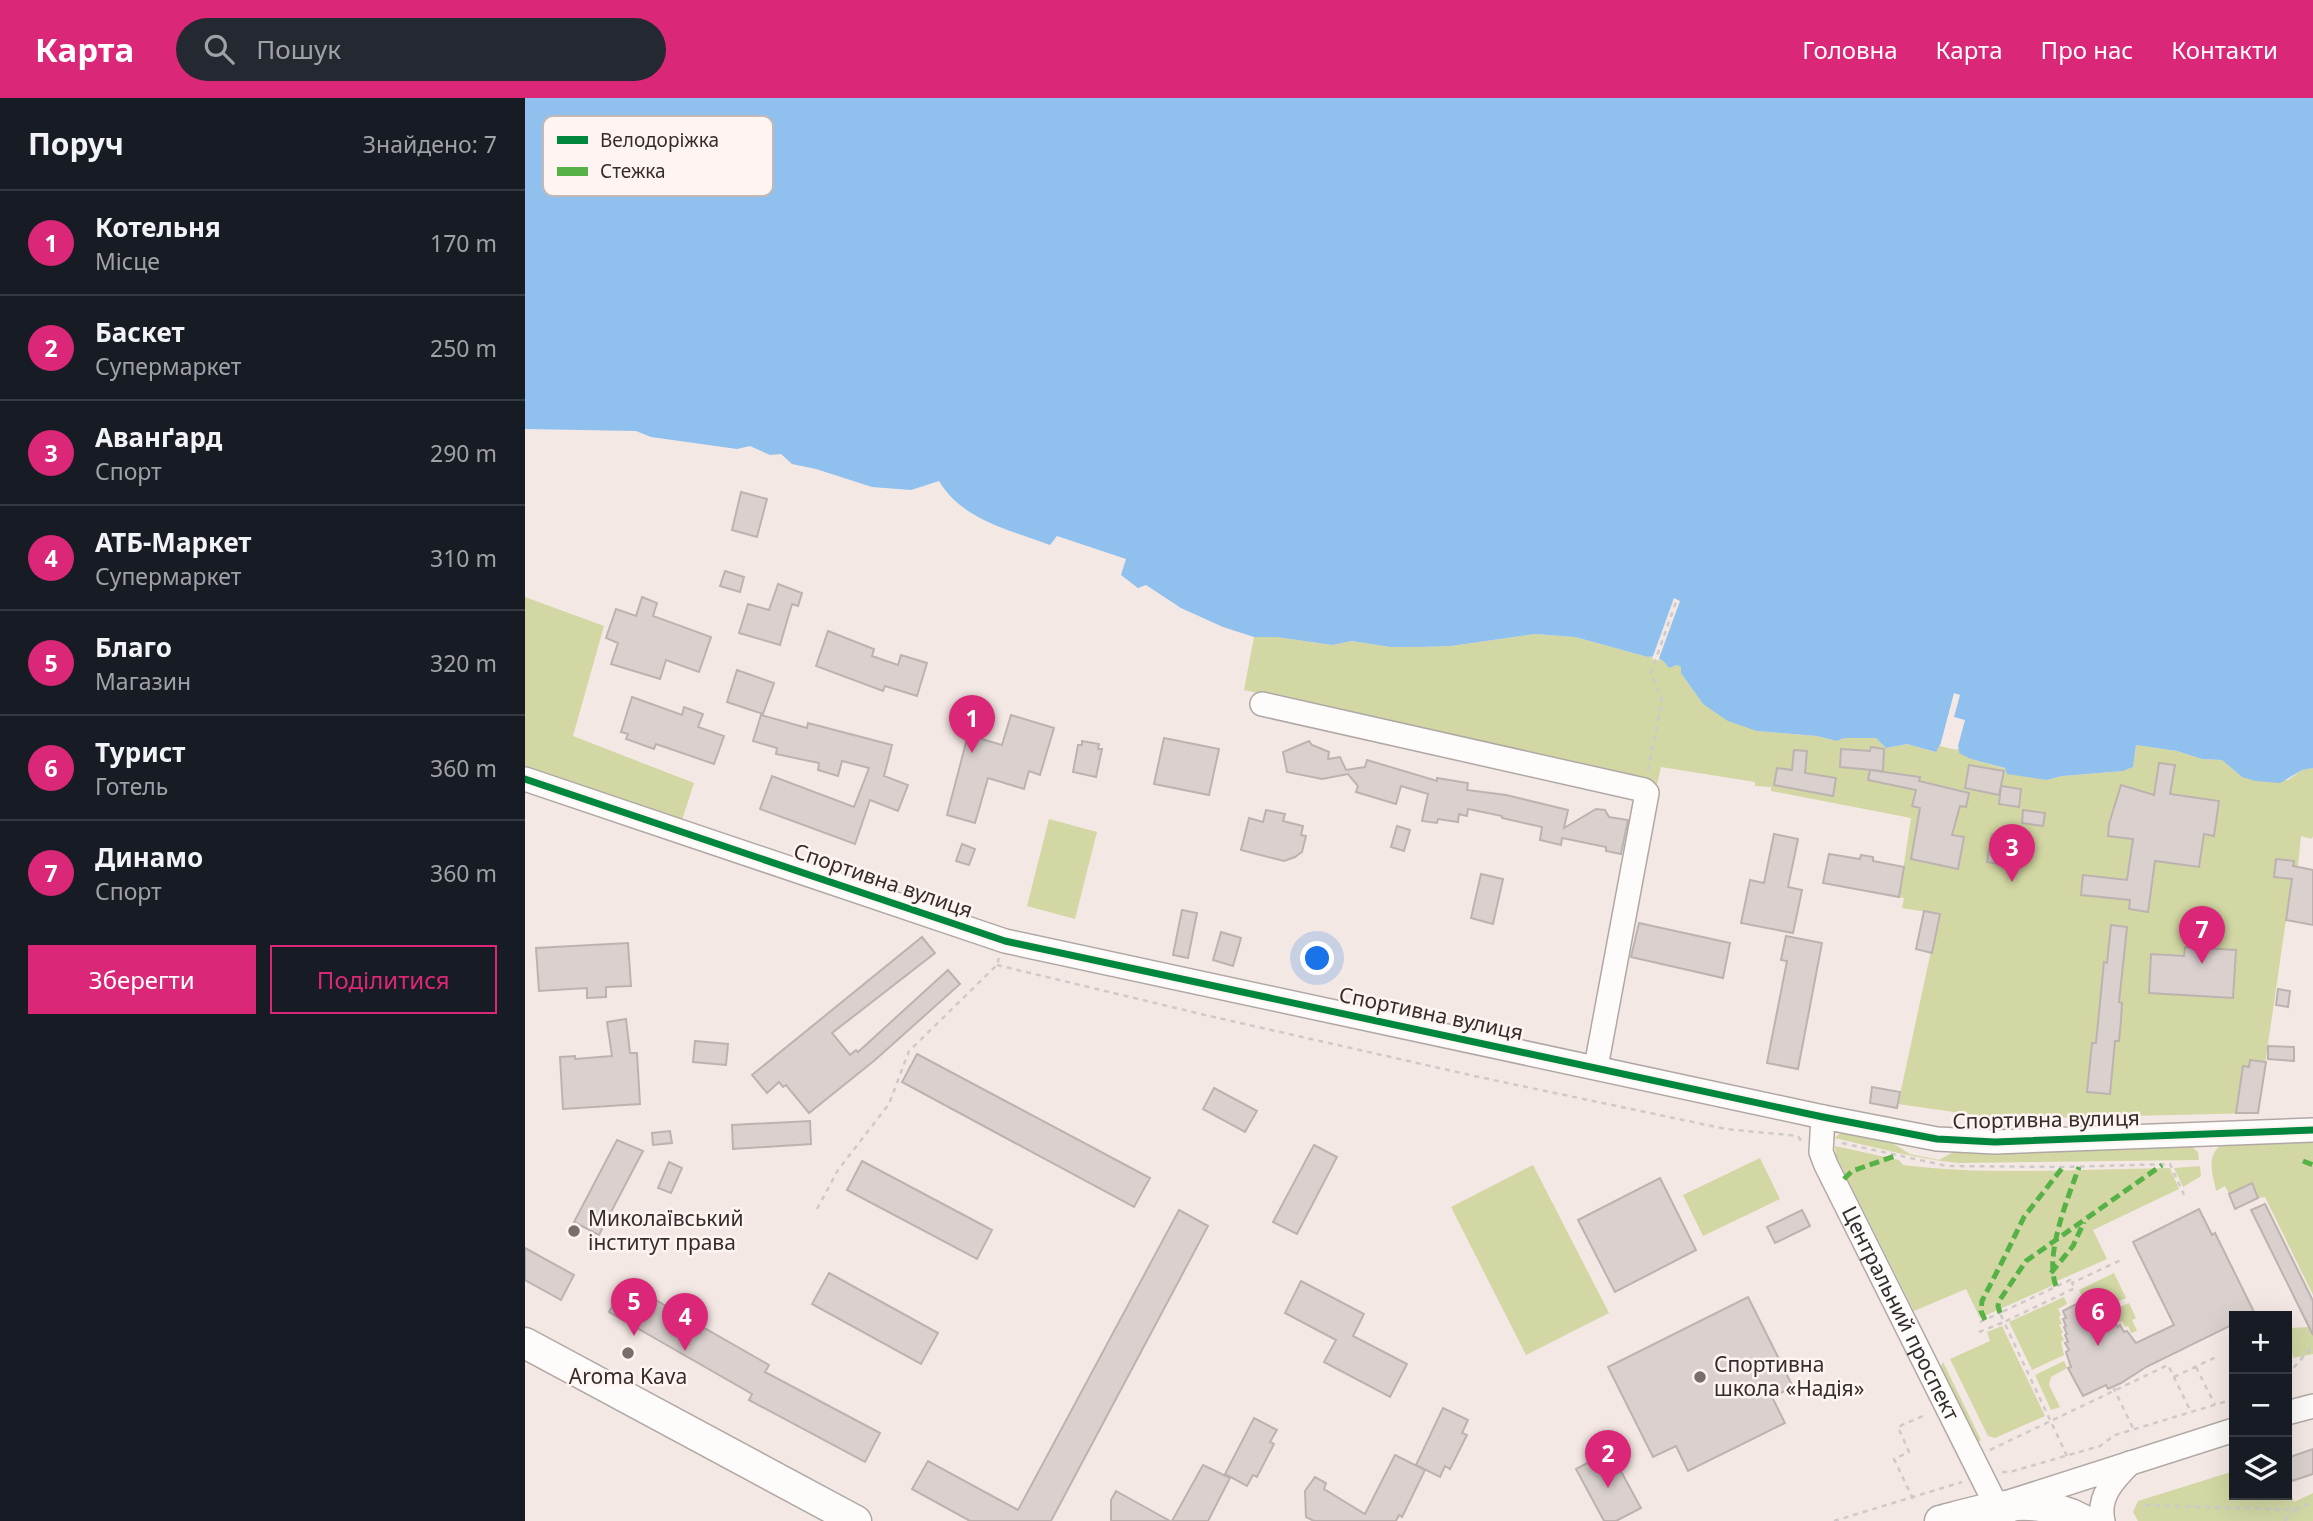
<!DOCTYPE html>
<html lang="uk">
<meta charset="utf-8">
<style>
body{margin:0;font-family:"Noto Sans",sans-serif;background:#242831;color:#f1f3f6}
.controls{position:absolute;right:21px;bottom:21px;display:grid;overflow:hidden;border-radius:0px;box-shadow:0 7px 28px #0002}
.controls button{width:63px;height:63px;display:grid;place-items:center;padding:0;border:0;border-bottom:2px solid #363941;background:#171b24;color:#f1f3f6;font:35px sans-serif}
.you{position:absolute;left:793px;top:861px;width:24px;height:24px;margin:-18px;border:5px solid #fff;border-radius:50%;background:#1a73e8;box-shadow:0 0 0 10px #1a73e833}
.badge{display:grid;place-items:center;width:46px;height:46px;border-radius:50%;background:#db2777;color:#fff;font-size:23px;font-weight:700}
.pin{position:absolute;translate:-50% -58px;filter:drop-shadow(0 2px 4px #0008)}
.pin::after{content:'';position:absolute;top:37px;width:24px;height:21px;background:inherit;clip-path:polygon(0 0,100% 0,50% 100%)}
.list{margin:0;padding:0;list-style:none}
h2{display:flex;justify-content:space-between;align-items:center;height:91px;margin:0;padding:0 28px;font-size:30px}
h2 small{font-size:23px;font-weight:400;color:#9ea1a6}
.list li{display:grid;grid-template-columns:46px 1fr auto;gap:21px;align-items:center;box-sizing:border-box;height:105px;padding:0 28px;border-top:2px solid #363941}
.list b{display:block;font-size:26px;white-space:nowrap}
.list p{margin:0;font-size:23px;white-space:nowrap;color:#9ea1a6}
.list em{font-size:23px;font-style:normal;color:#9ea1a6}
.actions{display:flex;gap:14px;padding:21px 28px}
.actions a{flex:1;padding:16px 0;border:2px solid #db2777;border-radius:0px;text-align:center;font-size:24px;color:#db2777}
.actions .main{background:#db2777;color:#fff}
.icon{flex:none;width:38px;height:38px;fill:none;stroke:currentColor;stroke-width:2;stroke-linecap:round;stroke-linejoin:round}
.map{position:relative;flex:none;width:1788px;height:1423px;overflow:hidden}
header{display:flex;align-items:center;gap:42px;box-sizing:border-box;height:98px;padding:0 35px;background:#db2777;color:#fff}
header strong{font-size:33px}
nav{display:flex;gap:38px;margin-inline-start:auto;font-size:24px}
.search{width:490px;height:63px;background:#242831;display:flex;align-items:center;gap:18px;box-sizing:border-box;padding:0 24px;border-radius:38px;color:#9ea1a6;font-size:26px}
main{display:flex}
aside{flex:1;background:#171b24}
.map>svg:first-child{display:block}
</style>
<header>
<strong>Карта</strong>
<div class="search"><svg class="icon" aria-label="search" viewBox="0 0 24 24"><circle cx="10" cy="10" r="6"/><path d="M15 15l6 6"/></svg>Пошук</div>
<nav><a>Головна</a><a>Карта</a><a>Про нас</a><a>Контакти</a></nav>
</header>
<main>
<aside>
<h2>Поруч<small>Знайдено: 7</small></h2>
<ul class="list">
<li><span class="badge">1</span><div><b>Котельня</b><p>Місце</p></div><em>170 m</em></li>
<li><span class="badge">2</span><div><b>Баскет</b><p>Супермаркет</p></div><em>250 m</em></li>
<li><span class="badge">3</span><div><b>Аванґард</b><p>Спорт</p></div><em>290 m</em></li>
<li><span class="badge">4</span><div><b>АТБ-Маркет</b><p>Супермаркет</p></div><em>310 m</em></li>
<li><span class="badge">5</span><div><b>Благо</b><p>Магазин</p></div><em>320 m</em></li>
<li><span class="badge">6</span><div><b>Турист</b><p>Готель</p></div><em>360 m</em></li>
<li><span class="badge">7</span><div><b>Динамо</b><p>Спорт</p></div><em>360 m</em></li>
</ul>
<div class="actions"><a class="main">Зберегти</a><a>Поділитися</a></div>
</aside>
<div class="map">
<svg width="1788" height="1423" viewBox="0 0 1788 1423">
<rect width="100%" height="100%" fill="#f4e8e4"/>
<!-- green -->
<path fill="#d2d7a4" d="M0,499l79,29 -31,110 121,47 -12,37 -157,-52z
M1010,536l40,3 73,20c10,-2 15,3 21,11l8,-3 5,2 -1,6 22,31 54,27 60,5 20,5 7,-3h32l10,10 21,-4 28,8 4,-8 21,4 11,11 76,21 15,-4 61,-5 10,-4 3,-22 41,6 25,8 20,1 20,17 46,3 14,-10 11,-2v68l-1,3 -11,-3 -3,31 -12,53 -28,193 -255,6 -105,-15 41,-190 -37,-6 2,-10 -5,-1 12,-79 -140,-27v-4l-16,-1v-4l-94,-15 -4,18 -413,-95 10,-53h23l55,8 20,-4 38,6h30l31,-1z
M524,721l48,13 -22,87 -48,-13z
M1319,1033l42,8 24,15 29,6 18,-10 233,-5 8,7 1,8 -240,3c-42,-4 -84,-16 -125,-25z
M1788,1042v155l-48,-98 -7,1 -6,-14 -23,10 -4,-8 -9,5c-3,-18 -11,-34 6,-47z
M1310,1048l64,14 4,5c88,11 179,4 267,3l9,21 -86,41 14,29 -50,22 1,2 -78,35 -14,-29 -52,22 -78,-155z
M1235,1060l20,41 -77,37 -20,-41z
M1008,1067l76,148 -83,42 -75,-148z
M1675,1068l1,10 -18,11 -9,-19z
M1589,1175l12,25 -18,8 -2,-4 -5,3 -9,-12 -10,4 -3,-7z
M1539,1199l3,7 -9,5 3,6 -2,2 3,7 -3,1 4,7 -2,2 3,6 -3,2 3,13 -32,15 -23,-48z
M1604,1205l7,15 -4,2 5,11 -6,2 -3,-7 -3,1 -3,-6 -3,1 -8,-11z
M1477,1228l43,90 -50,22 -7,-2 -38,-77 40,-18 -3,-9z
M1788,1229v27l-20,4 -5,-30z
M1539,1263l3,7 -16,9 -2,8 11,22 -9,3 -16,-35z
M1418,1264l38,78 -6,5 -36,-74z
M1709,1373v24h53v-14l7,21 19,-9v28h-175l-5,-9 5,-11z"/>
<!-- water -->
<path fill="#8fc0ee" d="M0,0h1788v670l-11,2 -22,13 -24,-2 -14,-4 -20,-17 -20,-1 -25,-8 -41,-6 -3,22 -10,4 -61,5 -15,4 -40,-6 -2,-6 -34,-9 -12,-6v-6l-19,-3 -4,8 -29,-8 -21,4 -10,-10h-32l-7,3 -20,-5 -60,-5 -29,-10 -25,-17 -22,-31v-6l-4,-2 -8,3c-6,-8 -11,-13 -21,-11l-73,-20 -40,-3 -84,12 -31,1h-30l-38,-6 -20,4 -55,-8h-23l-31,-10 -42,-19 -35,-23 -8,3 -17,-13 5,-16 -69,-23 -7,9c-40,-15 -88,-25 -111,-64l-28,9 -39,-3 -56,-18 -24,-5 -11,-10 -11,1 -20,-9 -13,3 -86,-12 -15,-6 -111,-2z"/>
<!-- pier -->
<path fill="#f4e8e4" d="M1149,500l6,3 -22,60 -6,-2z
M1429,595l6,2 -6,22 11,3 -8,30 -17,-4z"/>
<!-- building -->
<path fill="#dad1ce" stroke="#bcb3b0" stroke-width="2" d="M216,394l26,7 -10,38 -25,-7z
M200,473l19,6 -4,15 -20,-6z
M253,486l24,9 -4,13 -6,-2 -12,41 -41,-12 9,-29 21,6z
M117,499l15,6 -4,13 58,21 -12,35 -33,-12 -6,19 -49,-15 7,-21 -12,-5 10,-29 20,7z
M303,533l46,18 -2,7 26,9 3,-10 26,8 -10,33 -32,-10 -2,5 -67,-25z
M212,572l37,13 -11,31 -36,-12z
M107,599l50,18 2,-8 19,7 -5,13 26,9 -10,28 -58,-20 -2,5 -28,-10 2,-5 -7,-2z
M236,617l46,13 1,-5 84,22 -8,31 24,9 -10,26 -28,-11 -15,44 -95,-35 12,-33 82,31 15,-39 -27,-7 -4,15 -20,-6 1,-7 -43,-9 1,-6 -24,-7z
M486,617l43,13 -14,47 -11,-4 -5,18 -36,-11 -13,45 -28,-8 21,-80 34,10z
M639,640l55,11 -10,46 -55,-11z
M557,643l17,3 -1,5h4l-6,28 -23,-5 5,-27h4z
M784,643l3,4 17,7 -1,7 12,-2 6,13 19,-3 2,-7 70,21v-3l31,5 -1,7 39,5 62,15 -4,18 32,-19 9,1 4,7 19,3 -7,34 -15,-3v-4l-44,-9 -1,7 -21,-5 2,-13 -40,-9v-2l-34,-7 -1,7 -8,-2 -1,8 -20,-3 -1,4 -15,-2 6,-27 -27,-8 -5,18 -40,-12 2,-6 -10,-12 -26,5 -35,-7 -4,-20z
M1346,649l13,2 -1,22 -43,-4 1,-18 29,2z
M1269,652l13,1 -2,22 31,5 -3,18 -59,-11 3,-17 15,2z
M1634,665l16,2 -5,29 49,7 -5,35 -10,-2 -5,33 -44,-6 -7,51 -19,-3 1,-9 -49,-5 2,-20 44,5 6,-41 -25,-3 1,-12 12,-39 33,10z
M1444,667l35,6 -5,24 -34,-7z
M1345,672l50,7 -1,4 50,12 -3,14 -6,-1 -8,29 12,2 -6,32 -47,-10 9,-51 -8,-2 4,-16 -48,-10z
M1476,688l20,3 -2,18 -20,-3z
M741,712l19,4 -2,7 20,5 -2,9 5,1 -4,16 -7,5 -11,4 -43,-11 8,-32 14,4z
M1498,712l22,3 -2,13 -21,-3z
M872,728l13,4 -6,21 -13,-4z
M1249,736l24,5 -10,48 14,3 -9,43 -52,-10 9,-43 14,3z
M1467,736l30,5 -4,28 -31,-5z
M437,746l13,5 -6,16 -13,-4z
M1304,756l31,5 1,-4 12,2v4l31,6 -5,30 -76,-14z
M1751,761l18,2 -1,5 20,4v55l-27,-5 6,-41 -18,-2z
M956,776l22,5 -10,45 -22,-6z
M657,812l15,3 -9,45 -15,-3z
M1399,813l16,3 -8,39 -16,-4z
M1114,825l91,20 -7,35 -92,-21z
M1586,827l16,2 -8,75 3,1 -1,17 -2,21h-4l-5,53 -23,-2 5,-49h4l8,-81 3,1z
M696,834l20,6 -8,28 -20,-6z
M1261,838l36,7 -24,126 -31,-6 20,-102 -6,-1z
M397,839l13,16 -103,80 18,22 6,-5 2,2 90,-82 12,14 -85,76 -66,53 -23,-28 -3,2 -4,-5 -12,11 -15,-18z
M103,845l3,43 -25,1v10l-19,1v-10l-48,3 -3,-43z
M1660,849l51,3 -3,48 -84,-5 2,-39 33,2z
M1753,891l12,2 -2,16 -12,-2z
M101,921l4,34h7l3,51 -77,5 -3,-52 15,-1v3l37,-3 -5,-34z
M170,943l33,3 -2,21 -33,-3z
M1743,948l26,1v14l-26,-2z
M392,956l233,124 -16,29 -232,-125z
M1725,962l16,2 -8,51h-22l7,-47 6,1z
M1347,989l28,5 -3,16 -27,-5z
M689,990l43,23 -12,21 -42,-23z
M285,1023l1,23 -78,5 -1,-24z
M145,1033l2,12 -19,2 -1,-12z
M92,1042l26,11 -44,84 -25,-13z
M789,1047l23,12 -40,77 -24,-12z
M337,1063l130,69 -15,29 -130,-69z
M144,1064l13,6 -11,25 -13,-5z
M1135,1080l36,72 -81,42 -37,-72z
M1727,1085l6,15 -23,11 -6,-15z
M1740,1106l48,97v34l-62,-125z
M1674,1111l13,26 3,-2 41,83h-22v8l-88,43 -25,16 -13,6 -2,-4 -23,11 -15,-28 3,-1 -5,-15 3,-2 -4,-7 3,-1 -3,-7 2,-1 -3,-7 2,-1 -3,-7 3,-1 -3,-7 27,-14 4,7 2,-1 4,7 2,-2 16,19 2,-2 4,7 3,-1 9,12 38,-18 -41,-83z
M654,1112l29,16 -157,295h-81l-58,-32 16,-28 90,49z
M1277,1112l8,16 -35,17 -8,-16z
M0,1150l49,27 -13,25 -36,-20z
M304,1175l109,60 -17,31 -109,-60z
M776,1183l63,33 -11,22 54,28 -17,33 -66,-35 12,-22 -51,-27z
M101,1185l143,82 -4,7 115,61 -15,29 -116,-62 3,-6 -143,-82z
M1223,1199l45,90 -21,10 13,26 -97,48 -12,-25 -23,11 -45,-90z
M918,1310l25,12 -6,13 5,2 -17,34 -5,-3 -5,11 -24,-12z
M729,1320l23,12 -7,12 4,2 -17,33 -4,-2 -6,11 -22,-12z
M1788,1351v25l-21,7 -5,-15v-8z
M1085,1353l31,57 -25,13h-12l-28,-52z
M870,1357l30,15 -23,47 -3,-2 -3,6h-82l-8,-4 -1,-26 10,-14 11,6 -2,6 41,25z
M678,1367l27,13 -22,43h-36z
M591,1393l54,30h-59v-21z"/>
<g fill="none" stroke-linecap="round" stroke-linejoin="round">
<!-- minor casing -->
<g stroke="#b1a8a5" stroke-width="26">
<g id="minor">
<path d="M737,606l382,86 3,3 -51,274"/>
<path d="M0,681l480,162 818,176 114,22 58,3 318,-12"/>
<path id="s1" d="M1298,1019l-2,35 5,13 178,356"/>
<path d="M1762,1315l26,-7"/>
<path d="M1487,1403l222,-71"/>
<path d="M1578,1423c-6,-24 11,-42 27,-58"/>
</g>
</g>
<!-- major casing -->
<g stroke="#b1a8a5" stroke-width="33">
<path id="major" d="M0,1245l331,178
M1415,1423c53,-14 94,-28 145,0"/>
</g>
<!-- path -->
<path stroke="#cecac9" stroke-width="2.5" stroke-dasharray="5 5" stroke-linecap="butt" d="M1123,672l14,-69 -11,-28 26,-74
M472,867l208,50 274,62 247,52 72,7 3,5
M1317,1045l105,23 116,1 107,-3 14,31
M292,1111l21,-39 51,-66 20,-53 88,-86 2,-7
M1455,1224l20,-9
M1454,1234l25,-10 -4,-9 70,-33 2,3
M1671,1269l19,38
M1762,1277l26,-29
M1649,1279l44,-21
M1588,1289l21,43
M1465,1352l178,-85 23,47
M1542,1358l-63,-134 71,-34 -3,-5 49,-23
M1477,1374h8l90,-26 15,-11 119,-36
M1388,1401l-19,-40 15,-7 -11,-25 29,-13
M1620,1407l150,5 -11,11
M1770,1412l18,-8
M1309,1423l128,-39"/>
<!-- minor -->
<use href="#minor" stroke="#fdfcfb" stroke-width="23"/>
<!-- major -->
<use href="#major" stroke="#fdfcfb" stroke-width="30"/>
<!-- quiet -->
<path stroke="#56b246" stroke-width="5" stroke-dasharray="10 5" stroke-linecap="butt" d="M1778,1063l10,4
M1319,1081l8,-8 46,-16
M1526,1175l22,-27 11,-24
M1531,1188c-12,-31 12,-88 23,-119
M1475,1215l-2,-7 1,-5 27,-40 136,-96
M1460,1222l-4,-9 1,-10 24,-47 18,-37 39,-50"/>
<!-- cycleway casing -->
<g stroke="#fef5f2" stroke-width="11">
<path id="cycleway" d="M0,681l480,162 818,176 114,22 58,3 318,-12"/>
</g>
<!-- cycleway -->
<use href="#cycleway" stroke="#00873e" stroke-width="7"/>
</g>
<!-- markers -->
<g fill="#786e6c" stroke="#fef5f2" stroke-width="2.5">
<circle cx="49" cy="1133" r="7"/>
<circle cx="103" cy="1255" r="7"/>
<circle cx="1175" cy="1279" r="7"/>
</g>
<g text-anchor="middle" stroke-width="5" stroke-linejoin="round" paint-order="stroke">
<!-- street labels -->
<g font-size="21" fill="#352d2b" stroke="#fef5f2">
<text transform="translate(358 783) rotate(19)" y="7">Спортивна вулиця</text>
<text transform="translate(906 916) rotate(12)" y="7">Спортивна вулиця</text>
<text transform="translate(1521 1022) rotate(-1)" y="7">Спортивна вулиця</text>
<text dy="7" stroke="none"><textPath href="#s1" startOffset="215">Центральний проспект</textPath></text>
</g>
<!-- poi labels -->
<g font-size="21" fill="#352d2b" stroke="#fef5f2" text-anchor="start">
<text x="63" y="1128">Миколаївський<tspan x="63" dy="24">інститут права</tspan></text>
<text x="1189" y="1274">Спортивна<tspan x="1189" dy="24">школа «Надія»</tspan></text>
<text x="103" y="1286" text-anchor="middle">Aroma Kava</text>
</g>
</g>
<!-- legend -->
<rect x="18" y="18" width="230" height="80" rx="10" fill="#fef5f2" stroke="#c2b9b6" stroke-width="2"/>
<rect x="32" y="38" width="31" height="8" fill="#00873e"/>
<rect x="32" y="69" width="31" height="9" fill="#56b246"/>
<g font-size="19" fill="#352d2b">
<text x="75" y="49">Велодоріжка</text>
<text x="75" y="80">Стежка</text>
</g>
</svg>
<div class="controls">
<button>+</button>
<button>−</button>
<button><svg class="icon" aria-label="layers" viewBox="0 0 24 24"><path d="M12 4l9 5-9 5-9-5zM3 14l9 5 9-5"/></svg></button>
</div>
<div class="you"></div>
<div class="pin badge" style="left:447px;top:655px">1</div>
<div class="pin badge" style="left:1083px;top:1390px">2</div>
<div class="pin badge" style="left:1487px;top:784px">3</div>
<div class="pin badge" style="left:160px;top:1253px">4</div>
<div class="pin badge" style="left:109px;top:1238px">5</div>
<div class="pin badge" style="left:1573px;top:1248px">6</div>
<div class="pin badge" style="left:1677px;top:866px">7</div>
</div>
</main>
